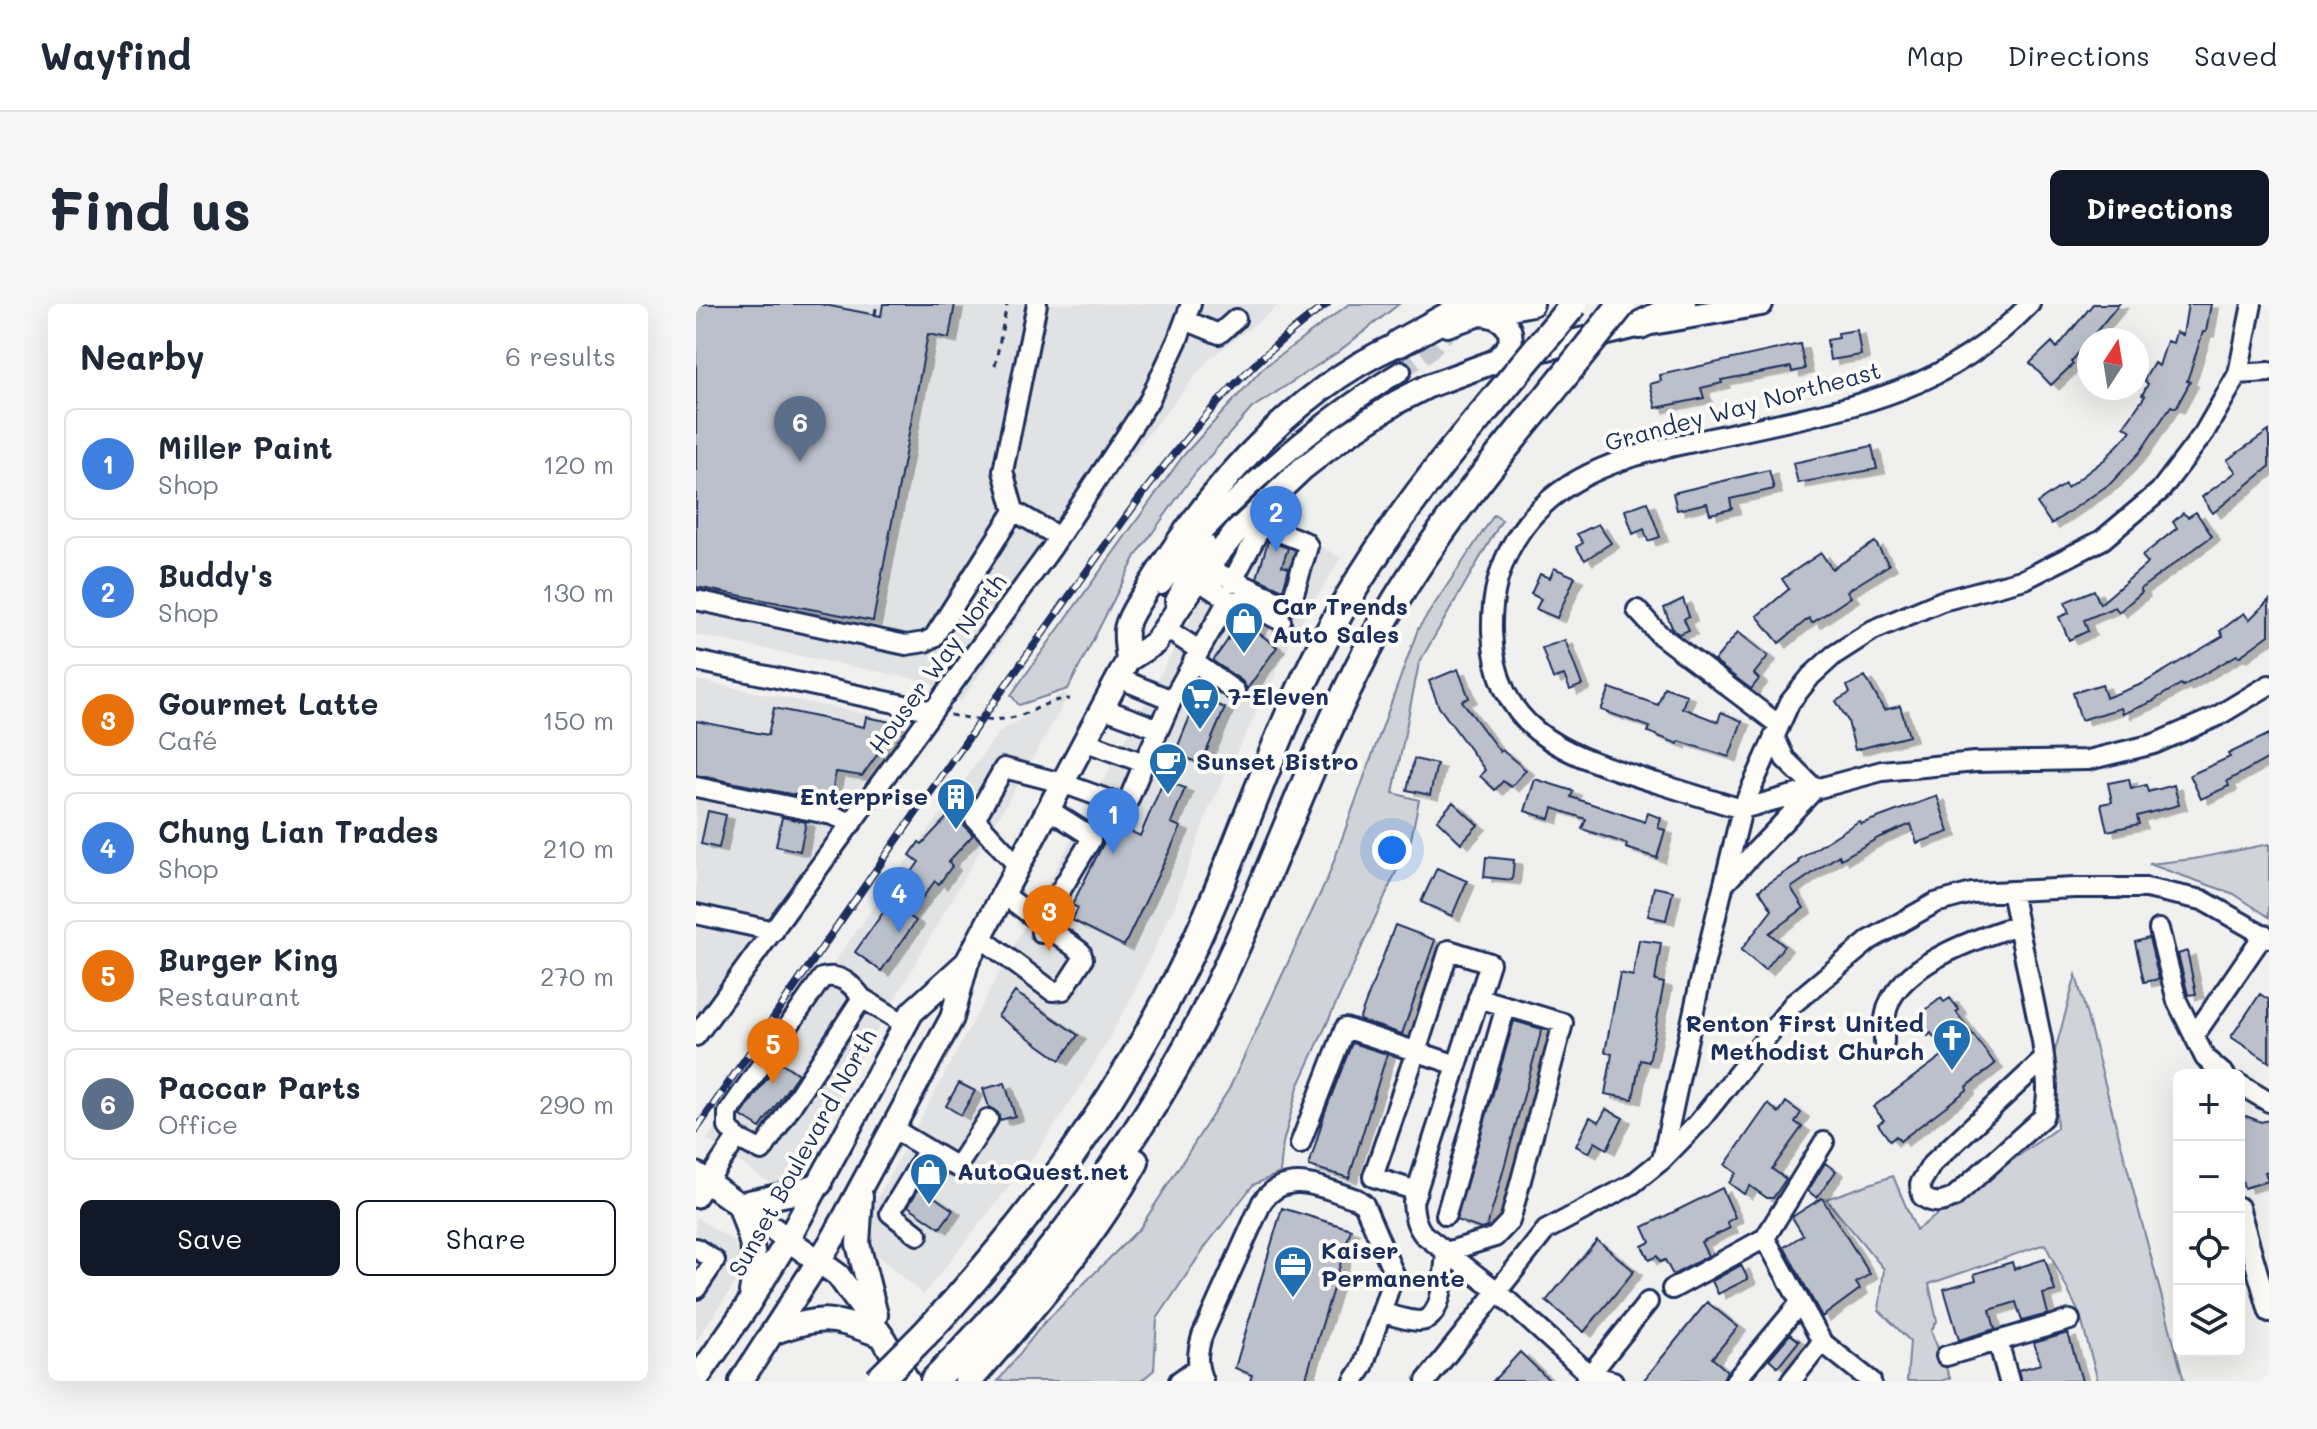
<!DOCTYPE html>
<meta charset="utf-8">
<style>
body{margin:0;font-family:Mali,sans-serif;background:#f6f6f7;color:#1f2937}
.controls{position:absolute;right:24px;bottom:24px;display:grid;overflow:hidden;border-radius:12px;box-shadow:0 8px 32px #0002}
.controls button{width:72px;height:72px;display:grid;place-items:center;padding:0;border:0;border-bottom:2px solid #e0e1e3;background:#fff;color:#1f2937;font:40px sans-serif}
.compass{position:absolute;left:1381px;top:24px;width:72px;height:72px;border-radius:50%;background:#fff;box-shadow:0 8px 32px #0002;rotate:12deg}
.you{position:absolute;left:696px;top:546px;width:28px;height:28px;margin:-20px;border:6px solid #fff;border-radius:50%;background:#1a73e8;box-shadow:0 0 0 12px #1a73e833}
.badge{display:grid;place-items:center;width:52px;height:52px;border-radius:50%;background:#111827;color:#fff;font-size:26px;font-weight:700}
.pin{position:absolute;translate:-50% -66px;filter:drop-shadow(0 2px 4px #0008)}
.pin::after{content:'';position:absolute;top:42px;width:28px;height:24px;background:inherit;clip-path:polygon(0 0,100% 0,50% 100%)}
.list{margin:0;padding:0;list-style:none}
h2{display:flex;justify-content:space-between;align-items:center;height:104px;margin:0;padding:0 32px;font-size:34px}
h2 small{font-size:26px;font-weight:400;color:#747a83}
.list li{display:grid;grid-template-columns:52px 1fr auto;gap:24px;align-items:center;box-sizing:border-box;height:112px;margin:0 16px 16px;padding:0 16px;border:2px solid #e0e1e3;border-radius:12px}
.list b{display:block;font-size:30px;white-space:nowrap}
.list p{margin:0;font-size:26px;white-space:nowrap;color:#747a83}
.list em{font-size:26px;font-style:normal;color:#747a83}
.actions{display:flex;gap:16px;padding:24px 32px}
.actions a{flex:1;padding:18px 0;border:2px solid #111827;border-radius:12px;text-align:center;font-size:28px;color:#111827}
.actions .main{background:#111827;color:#fff}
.icon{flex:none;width:44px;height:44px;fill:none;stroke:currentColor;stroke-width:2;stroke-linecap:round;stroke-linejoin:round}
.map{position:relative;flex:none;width:1573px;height:1077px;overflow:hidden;border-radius:12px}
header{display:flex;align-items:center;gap:48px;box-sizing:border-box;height:112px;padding:0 40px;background:#fff;border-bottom:2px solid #e0e1e3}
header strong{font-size:38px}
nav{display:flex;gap:44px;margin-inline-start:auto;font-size:28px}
.intro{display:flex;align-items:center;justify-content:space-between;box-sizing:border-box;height:192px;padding:0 48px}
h1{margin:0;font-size:56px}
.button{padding:20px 36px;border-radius:12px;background:#111827;color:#fff;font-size:28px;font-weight:700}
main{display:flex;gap:48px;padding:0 48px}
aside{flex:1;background:#fff;border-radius:12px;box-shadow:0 8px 32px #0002}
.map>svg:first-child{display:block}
</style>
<header>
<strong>Wayfind</strong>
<nav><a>Map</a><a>Directions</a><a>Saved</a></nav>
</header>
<div class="intro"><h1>Find us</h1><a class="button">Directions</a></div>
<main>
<aside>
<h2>Nearby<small>6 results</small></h2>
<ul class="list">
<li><span class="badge" style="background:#3f7fe0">1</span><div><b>Miller Paint</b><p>Shop</p></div><em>120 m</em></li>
<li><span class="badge" style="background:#3f7fe0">2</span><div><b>Buddy's</b><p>Shop</p></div><em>130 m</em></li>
<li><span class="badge" style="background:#e8710a">3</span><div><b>Gourmet Latte</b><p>Café</p></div><em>150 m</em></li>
<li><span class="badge" style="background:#3f7fe0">4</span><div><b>Chung Lian Trades</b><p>Shop</p></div><em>210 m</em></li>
<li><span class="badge" style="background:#e8710a">5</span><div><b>Burger King</b><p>Restaurant</p></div><em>270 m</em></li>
<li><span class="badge" style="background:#5c6f8a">6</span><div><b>Paccar Parts</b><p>Office</p></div><em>290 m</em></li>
</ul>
<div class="actions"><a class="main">Save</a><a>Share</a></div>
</aside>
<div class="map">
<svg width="1573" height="1077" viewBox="0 0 1573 1077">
<defs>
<filter id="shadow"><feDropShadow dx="8" dy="4.5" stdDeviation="0" flood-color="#0004"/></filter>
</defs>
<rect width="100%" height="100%" fill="#f0f0ee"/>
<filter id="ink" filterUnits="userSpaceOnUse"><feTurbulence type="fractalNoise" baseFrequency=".0125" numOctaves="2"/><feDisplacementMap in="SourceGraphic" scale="16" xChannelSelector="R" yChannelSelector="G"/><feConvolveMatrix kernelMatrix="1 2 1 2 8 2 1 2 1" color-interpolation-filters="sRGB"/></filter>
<g filter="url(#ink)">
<!-- built -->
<path fill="#e0e2e3" d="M0,0h585l-73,56 -87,108 -160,233 -36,-20 -229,-46z
M575,212l70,42 -42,67 -91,186 -34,96 -45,95 -40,71 -49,75 -117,147 -52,-45 -4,-11 1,-23 330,-611z
M0,376l210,42 -210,298z
M368,389l4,3 -275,481 -5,4 -15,4 -66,-45 292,-408z
M0,913l38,25 6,18 -4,22 -40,59z"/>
<!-- green -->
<path fill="#d0d3d8" stroke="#76819b" stroke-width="2" d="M653,0h50l-61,48 -86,56 -57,65 -59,83 -68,133 -49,16 -8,-10 172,-239 80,-88z
M798,211l8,5 -83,143 -26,130 26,7 -8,39 -113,248 -15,56 -3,30 -27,12 -48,62 -48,72 -3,51 -13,11h-143l45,-57 97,-96 89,-139 99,-212 90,-248z
M1573,540v73l-35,-23 -85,-30 45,-5z
M1380,671l108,406h-86l-18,-66 -35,-71 -116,40 8,37 -6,10 19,47 -9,3h-34l3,-40 -31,-31 5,-41 -58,-70 67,-23 23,54 141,-102 -4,-70z"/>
<!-- building -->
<path fill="#bbc0ca" stroke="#1b2f5e" stroke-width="2" filter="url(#shadow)" d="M0,0h124l61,12 2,-12h72l-6,34 -21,-4 -55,287 -177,-34z
M1397,0h26l-48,58 2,2 -22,21 -21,-22 22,-21 5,6z
M1492,0h23l-5,28h-3l-16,49 3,1 -14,26 -5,-2 -31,46 -29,31 -60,41 -14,-21 28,-19 2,4 38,-29 26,-28 -7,-5 21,-30 -3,-1 6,-11 -4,-4 10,-17 5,3 8,-25 6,2 3,-11 7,3z
M1161,26l4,25 -31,5 -3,-20 12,-2 -1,-5z
M1104,40l5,25 -13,3 -1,-5 -70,13 1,3 -21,5 3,10 -48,10 -6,-24 11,-3 -1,-6z
M1573,127v36l-56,46 -11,-16 34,-25 -9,-12z
M1176,142l5,23 -79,14 -5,-20z
M1073,166l5,19 -44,10 2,10 -22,5 -3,-11 -30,7 -4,-17z
M951,198l13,35 -12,4 -4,-12 -11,5 -8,-24z
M1500,208l16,24 -72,53 2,3 -23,20 -4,-5 -31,13 4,11 -19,9 -10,-23 10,-4 -4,-11 29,-12 6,14 48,-41 -6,-7 35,-28 -4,-6 10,-9 5,4z
M902,220l13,19 -26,17 -9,-13 7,-4 -6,-9z
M572,237l20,7 -6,18 7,2 -6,22 -26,-12z
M1179,238l14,23 -42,26 4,6 -39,26 -3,-5 -30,25 -22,-27 32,-27 -7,-10 39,-26 11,16z
M858,264l21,9 -18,41 -21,-9 5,-10 -10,-5 9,-20 10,4z
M987,295l6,17 -5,3 5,11 -10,4 -6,-4 -9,-22z
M1573,296v35l-30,22 -2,-2 -54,31 -2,-2 -27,16v1l-31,13 -2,-6 -40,12 -8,-27 29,-9 4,14 36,-14 81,-48 -3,-5 24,-18 5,7z
M543,309l22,11 -5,7 21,16 -30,42 -5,-8 -29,-20 14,-20z
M1042,328l30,24 -14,18 5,5 -8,10 -37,-28z
M869,336l17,45 -12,5 -6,-15 -11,4 -11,-31z
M762,365l11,29 -7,3 38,51 2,-2 24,20 -15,17 -8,-6 -8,9 -15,-14 5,-6 -46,-63 -10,-26z
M1169,372l19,34 16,-4 9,30 -54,14 -7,-29 -12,-20 14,-8 -3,-7z
M968,383l23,8 -5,13 36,14 3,-10 21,9 -13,36 -50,-16 -1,3 -30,-12 2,-5 -49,-17 9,-22 48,17z
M502,393l27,11 -24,56 -26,-11z
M78,404l90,19 2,-10 30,6 -2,8 -32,45 -26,-4 -6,30 -134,-27v-54l72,14z
M1573,430v24l-42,23 2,5 -28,13 -11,-24 40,-18 -2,-3z
M718,455l23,5 -7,31 -23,-5z
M839,475l38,12 -2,6 74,25 3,-9 13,5 -3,10 7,2 -8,28 -31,-10 1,-4 -45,-15 4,-10 -33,-11 -3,11 -25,-8z
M1433,475l2,10 15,-4 2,7 26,-7 5,20 -42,11 2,8 -32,7 -6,-27 11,-2 -4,-19z
M468,476l21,8 -14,35 10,4 -57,119 -52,-26 6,-12 -6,-3 36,-71 5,2 5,-11 22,11z
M1241,492l12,36 -32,11 -6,-19 -31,13 -39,22 -2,-4 -48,33 13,20 -35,25 15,13 -19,24 -24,-20 31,-40 -13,-20 40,-27 -1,-3 61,-39 2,3z
M757,498l25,23 -17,18 -24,-23z
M12,507l18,4 -7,33 -18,-4z
M255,509l22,22 -25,27 4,4 -13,18 -4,-3 -26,35 7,5 -35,50 -26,-19 64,-90 -9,-7 9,-13 3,2z
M86,513l24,5 -6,29 -24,-5z
M790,553l28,3 -2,20 -28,-3z
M741,564l30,13 -15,35 -31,-14z
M958,583l19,4 -7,29 -18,-4z
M699,621l40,15 -33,94 -43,-14z
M1453,634l10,41 -15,3 -9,-40z
M943,636l22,3 -6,38 9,2 -15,79 -9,-2 -7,39 -28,-5 7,-40 -7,-2 15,-79 13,3z
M1491,647l9,43 -8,1 -10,-41z
M319,688l63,43 -18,25 -62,-44z
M1564,690l9,6v62l-38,-25z
M1245,694l3,4 6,-4 9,12 -3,2 39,52 -29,23 1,3 -67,51 -4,-5 -6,5 -12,-17 6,-4 -11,-13 73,-54 -15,-20 -3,3 -10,-14 6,-4 -4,-4z
M818,717l28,8 -46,168 -9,30 -6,2 -25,-9z
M656,739l35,11 -38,124 -40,-12 16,-54z
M83,757l19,13 -38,54 -19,-12z
M263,779l16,8 -14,24 -15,-9z
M309,779l10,33 -15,4 -2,-7 -9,-6 -6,-18z
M1090,798l15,11 -6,9 7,5 -30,42 14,10 -13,19h-6l-17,-12 -6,8 -15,-11 7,-10 -11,-8 43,-61 11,9z
M910,805l17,9 -16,31 -12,-7 -6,11 -13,-7 14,-29 9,5z
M1550,812l15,6 8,-2v51l-4,1 3,9 -24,7 -5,-20v-50z
M1129,859l11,8 -19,27 -9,-7z
M224,883l33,23 -13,18 -32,-22z
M1026,884l13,29 -8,5 3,6 -29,14 7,14 -35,19 -8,-15 -5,2 -3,-6 -8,4 -7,-14 8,-4 -7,-15z
M1126,894l48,76 -14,9 4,6 -38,28 -38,-70 19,-12 -11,-18z
M586,904l69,21 -46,152h-55l2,-6 -17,-7z
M901,936l37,31 -50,61 -38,-31z
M1349,955l10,32 -12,3 5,20 -26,7 -6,-19 -26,8 5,19 -36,11 -15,-51 32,-9 -2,-6 38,-12 2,7z
M1045,961l7,14 -30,15 -6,-13z
M1011,998l31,25 -26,31 15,13 -3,6 -3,4h-78z
M1372,1029l14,48h-61l-3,-11 23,-6 -7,-21z
M1094,1030l9,7 -21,26 -9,-8z
M824,1048l30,29h-57z"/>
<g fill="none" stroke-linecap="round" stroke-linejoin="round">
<!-- minor-tunnel -->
<path stroke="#c5c9d1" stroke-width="18" stroke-dasharray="18 9" stroke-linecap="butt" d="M705,67l28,-20 31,-33"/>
<!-- minor casing -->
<g stroke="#1b2f5e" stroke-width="24">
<path id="minor" d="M341,0l-34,167 11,40 45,26
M489,16l34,14 17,-15
M1542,70l31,-2
M511,264l78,36h6l17,-58 -3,-4 -56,-22
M502,276l30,20 17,2 36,19
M536,278l30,-57
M465,281c13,-16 23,-33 37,-48 62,-64 127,-120 203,-166
M0,296l210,45 19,-3 9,-5 80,-126
M479,297l30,-59
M941,306l23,25 119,90
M469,324l34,22
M0,357l237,50
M497,357l42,30
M422,374l54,22
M406,404l57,21
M388,437l60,22 28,-63 56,-100
M0,483l136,28 20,8
M1046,505c-35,-10 -69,-21 -104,-32 -79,-25 -142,-49 -146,-145 -1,-32 6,-64 23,-92 45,-76 136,-89 215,-106 57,-13 115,-23 170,-44 49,-18 94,-49 130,-86
M1046,505l140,-38 93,-9 113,-2 66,-16 62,-27 53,-32
M322,562l-43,-47 29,-51 58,15 64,23 18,-43
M1030,578l89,-93 -30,-30 -11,-23
M1315,587l31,150c3,26 9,51 1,76l-90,81c-12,5 -20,7 -31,-2l-2,-12 12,-20 112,-105
M0,610l78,17
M1463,625l18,72 28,57 20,17
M345,629v-10l50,-83 -2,-5 -41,-26
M284,633l72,54 11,-1 20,-31 -2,-7 -78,-58
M0,732l355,-487 98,-148 29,-62 13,-35
M1498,732l70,-102
M1188,738c0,-16 0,-29 7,-43 21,-39 87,-61 127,-74
M720,748l33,-102 41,13 -77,239c1,13 2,21 10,32l74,57 93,84 2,6
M716,759l-39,114 44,14
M1543,780l30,18
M196,824l65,39 31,-48
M41,834l-9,-11v-14l94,-135c18,-5 30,6 40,20
M604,840l45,-116 112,37
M966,856l38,-178 42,-173 48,-107 21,-26 23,-21 39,-25 69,-29 83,-22 77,-39 58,-49 44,-58 34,-59 14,-70
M0,894l41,-60 25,13 100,-153 43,26
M1543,903l30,105
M750,911l60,-209 -28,-8
M222,931l-28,-22 38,-63
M1069,934l57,104 49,39
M0,944l19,13 -19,28
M976,985l93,-51 59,-96
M685,1009c12,2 27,8 39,8 24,-1 24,-52 26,-69l49,-15 15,-16 53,-198 -57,-17
M1302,1037l11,40
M1250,1052l124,-36
M894,1071l23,6
M483,1077l18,-13
M507,1077c-7,-17 -6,-28 -1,-45l60,-134c26,-35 61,-13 95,-3l7,5 30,70 -31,93 -9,14
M730,1077l120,-151 85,-45 31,-25 36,-37 95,-119 77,-64 65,-37 37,-10 103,-5h71l56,12 67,38
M889,1077l63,-79
M1039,1077l65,-78
M1095,1077l31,-39"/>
</g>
<!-- major casing -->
<g stroke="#1b2f5e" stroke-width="28">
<path id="major" d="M786,10c18,2 32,11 28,31l-14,16
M751,21l33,-11 52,-10
M432,356c-1,-10 -3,-21 -2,-30 1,-14 22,-41 29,-53 60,-97 151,-198 260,-240
M0,870l142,101 44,61 26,45
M165,892l-3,48 18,71
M43,900c10,30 21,56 12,88
M43,900l49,-10 32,-10
M79,1028c51,-18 58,-14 107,4
M0,1076l50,-72 43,-70 123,-226 54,-49
M45,1077l93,-144 118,-219 15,-56 161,-302 27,-17 46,-68 35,-43 66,-63 40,-31 55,-36 31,-16 68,-25 144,-36 121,-21"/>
</g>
<!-- highway casing -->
<g stroke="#1b2f5e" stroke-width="32">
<path id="highway" d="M944,21l42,-21
M703,39l71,-39
M229,1030c101,-107 189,-228 255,-360 54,-108 88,-226 144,-333 45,-85 101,-160 163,-233
M238,1077c99,-101 186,-212 254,-336 65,-120 107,-251 168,-373 51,-102 120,-191 193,-277
M272,1077c62,-71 120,-137 167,-219"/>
</g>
<!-- path -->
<path stroke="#1b2f5e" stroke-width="3" stroke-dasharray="6 6" stroke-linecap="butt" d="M179,10l2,-10
M299,62l12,-62
M254,411c20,4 45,7 65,2 20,-5 33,-18 55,-18"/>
<!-- minor -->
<use href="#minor" stroke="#fdfcf7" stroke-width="18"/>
<!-- major -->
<use href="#major" stroke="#fdfcf7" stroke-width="22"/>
<!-- highway -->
<use href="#highway" stroke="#fdfcf7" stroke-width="26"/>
<!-- rail casing -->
<g stroke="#1b2f5e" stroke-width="8">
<path id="rail" d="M0,826c115,-166 229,-333 347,-497 85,-118 164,-243 284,-329"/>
</g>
<!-- rail -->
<use href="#rail" stroke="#fdfcf7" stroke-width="5" stroke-dasharray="15" stroke-linecap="butt"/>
<!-- highway-bridge casing -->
<g stroke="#1b2f5e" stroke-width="32" stroke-linecap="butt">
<path id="highway-bridge" d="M853,91l73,-91
M791,104l87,-104
M182,1077l47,-47"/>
</g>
<!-- highway-bridge -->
<use href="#highway-bridge" stroke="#fdfcf7" stroke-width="26"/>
</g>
</g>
<!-- icons -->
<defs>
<g id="shop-pin" transform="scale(2)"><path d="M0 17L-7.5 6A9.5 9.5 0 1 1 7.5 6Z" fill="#1f6fb2" stroke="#fdfcf7"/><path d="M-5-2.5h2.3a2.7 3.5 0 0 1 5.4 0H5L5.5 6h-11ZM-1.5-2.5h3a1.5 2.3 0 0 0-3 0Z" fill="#fff"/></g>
<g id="supermarket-pin" transform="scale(2)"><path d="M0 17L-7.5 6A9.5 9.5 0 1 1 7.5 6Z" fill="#1f6fb2" stroke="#fdfcf7"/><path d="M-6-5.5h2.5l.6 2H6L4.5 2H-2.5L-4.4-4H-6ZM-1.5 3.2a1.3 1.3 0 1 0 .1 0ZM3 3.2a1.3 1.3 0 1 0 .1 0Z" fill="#fff"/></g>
<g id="cafe-pin" transform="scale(2)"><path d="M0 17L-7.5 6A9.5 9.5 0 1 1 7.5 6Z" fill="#1f6fb2" stroke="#fdfcf7"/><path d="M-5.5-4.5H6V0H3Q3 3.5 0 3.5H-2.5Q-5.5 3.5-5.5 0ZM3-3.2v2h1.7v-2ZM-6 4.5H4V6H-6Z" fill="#fff"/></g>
<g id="building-pin" transform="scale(2)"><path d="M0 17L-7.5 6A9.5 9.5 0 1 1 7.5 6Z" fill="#1f6fb2" stroke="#fdfcf7"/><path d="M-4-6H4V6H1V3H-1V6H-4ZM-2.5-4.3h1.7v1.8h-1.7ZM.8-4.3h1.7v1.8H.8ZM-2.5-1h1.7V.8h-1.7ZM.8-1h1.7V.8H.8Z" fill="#fff"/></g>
<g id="church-pin" transform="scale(2)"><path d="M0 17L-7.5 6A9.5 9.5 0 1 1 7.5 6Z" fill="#1f6fb2" stroke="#fdfcf7"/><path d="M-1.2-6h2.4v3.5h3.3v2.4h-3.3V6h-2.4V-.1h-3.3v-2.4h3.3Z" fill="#fff"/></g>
<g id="office-pin" transform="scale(2)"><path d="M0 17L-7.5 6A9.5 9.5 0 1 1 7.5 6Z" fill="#1f6fb2" stroke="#fdfcf7"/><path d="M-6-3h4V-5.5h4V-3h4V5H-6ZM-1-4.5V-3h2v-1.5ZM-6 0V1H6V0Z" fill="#fff"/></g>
</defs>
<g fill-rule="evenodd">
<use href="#shop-pin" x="548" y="317"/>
<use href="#supermarket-pin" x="504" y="393"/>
<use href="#cafe-pin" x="472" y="458"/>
<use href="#building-pin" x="260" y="493"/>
<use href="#church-pin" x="1256" y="734"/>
<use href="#shop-pin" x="233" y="868"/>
<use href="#office-pin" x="597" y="961"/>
</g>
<g text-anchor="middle" stroke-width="8" stroke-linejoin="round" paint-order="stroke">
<!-- street labels -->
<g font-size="24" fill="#1b2f5e" stroke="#fdfcf7">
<text transform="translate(1047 103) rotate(-15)" y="8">Grandey Way Northeast</text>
<text transform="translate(242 360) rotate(-54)" y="8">Houser Way North</text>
<text transform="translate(107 849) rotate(-61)" y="8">Sunset Boulevard North</text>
</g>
<!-- poi labels -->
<g font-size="24" font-weight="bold" fill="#1b2f5e" stroke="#fdfcf7" text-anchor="start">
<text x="576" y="311">Car Trends<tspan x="576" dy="28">Auto Sales</tspan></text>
<text x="532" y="401">7-Eleven</text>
<text x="500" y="466">Sunset Bistro</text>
<text x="232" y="501" text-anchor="end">Enterprise</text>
<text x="1228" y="728" text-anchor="end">Renton First United<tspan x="1228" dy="28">Methodist Church</tspan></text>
<text x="261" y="876">AutoQuest.net</text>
<text x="625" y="955">Kaiser<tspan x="625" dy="28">Permanente</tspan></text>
</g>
</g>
</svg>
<div class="controls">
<button>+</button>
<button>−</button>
<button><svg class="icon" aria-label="locate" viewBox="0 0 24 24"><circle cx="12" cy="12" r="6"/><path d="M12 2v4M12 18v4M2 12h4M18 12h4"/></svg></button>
<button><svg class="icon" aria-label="layers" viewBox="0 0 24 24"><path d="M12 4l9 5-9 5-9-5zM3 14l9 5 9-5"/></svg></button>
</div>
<svg class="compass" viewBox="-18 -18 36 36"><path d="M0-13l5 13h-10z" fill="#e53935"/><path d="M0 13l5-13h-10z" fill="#747a83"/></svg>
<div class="you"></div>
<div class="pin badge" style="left:417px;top:550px;background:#3f7fe0">1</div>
<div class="pin badge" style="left:580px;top:248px;background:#3f7fe0">2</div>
<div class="pin badge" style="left:353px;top:647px;background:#e8710a">3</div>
<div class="pin badge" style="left:203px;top:629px;background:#3f7fe0">4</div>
<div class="pin badge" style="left:77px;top:780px;background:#e8710a">5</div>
<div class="pin badge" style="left:104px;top:158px;background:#5c6f8a">6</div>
</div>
</main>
